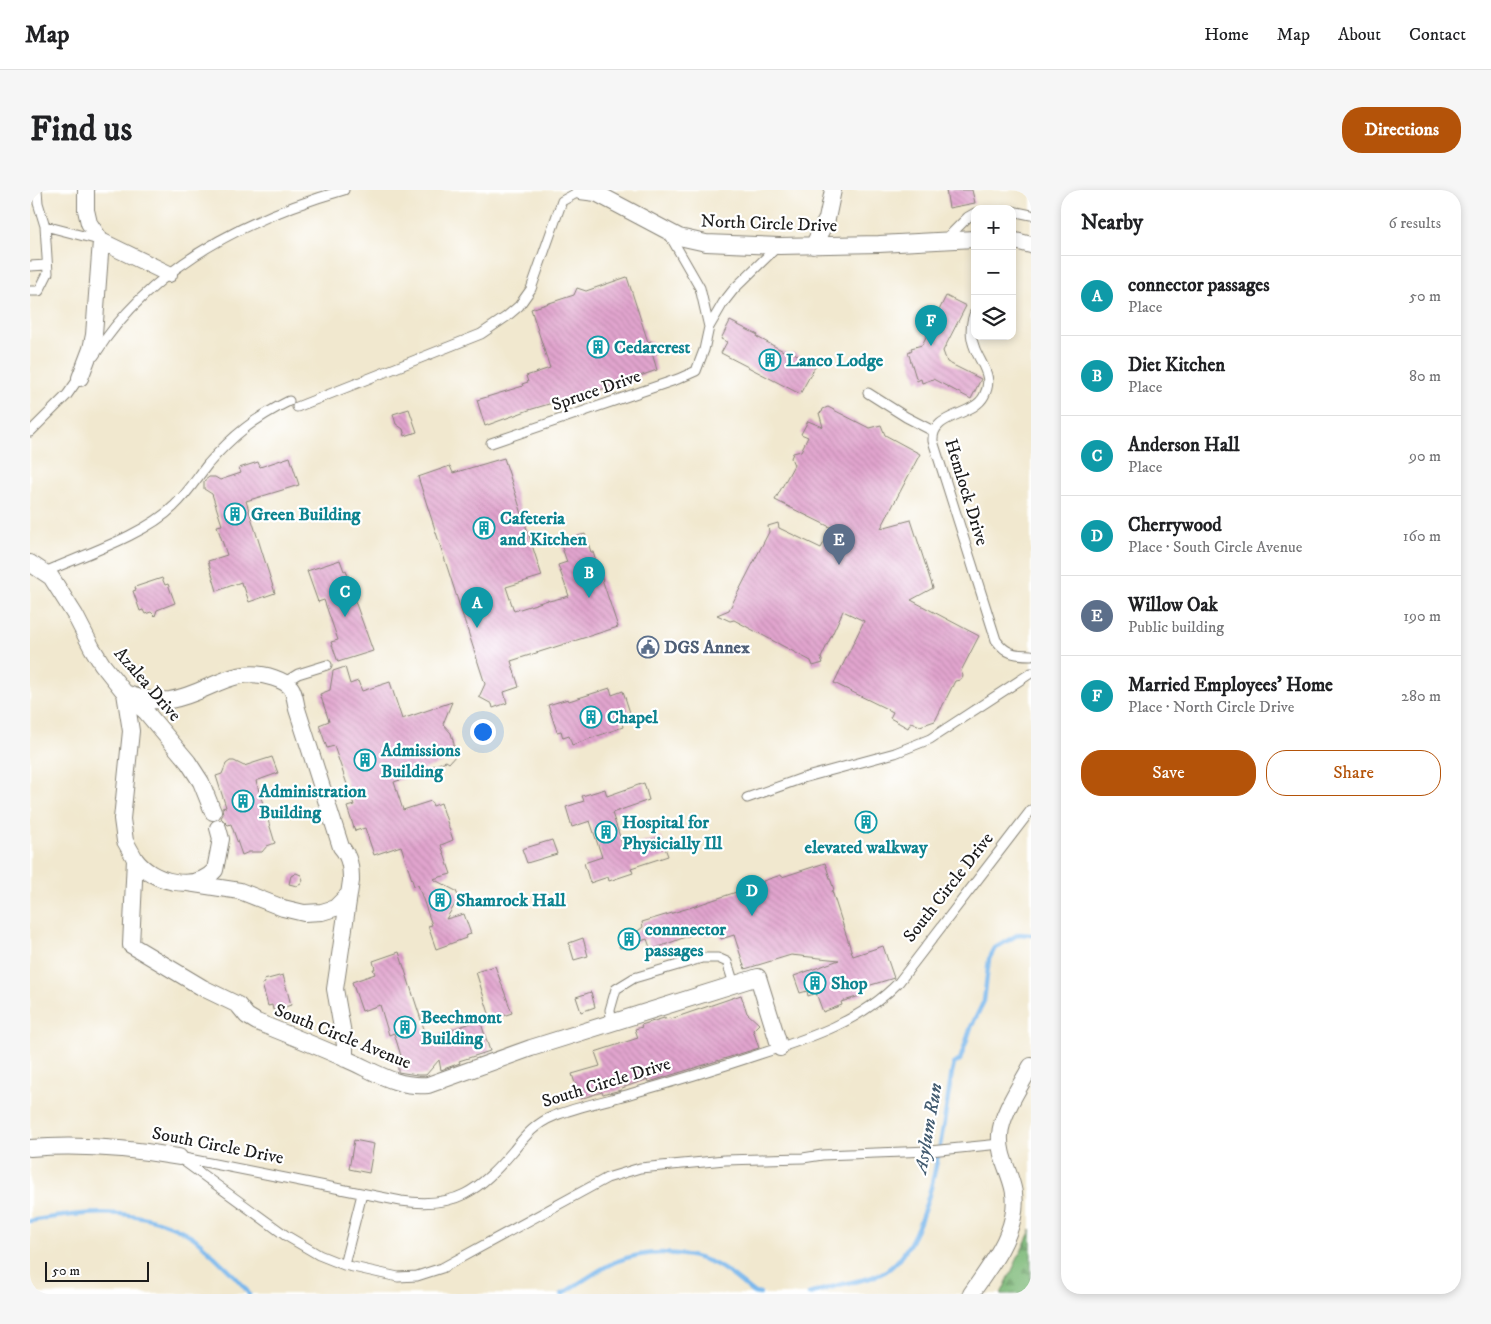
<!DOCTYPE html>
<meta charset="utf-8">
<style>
body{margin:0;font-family:"IM FELL DW Pica",serif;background:#f6f6f6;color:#202124}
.controls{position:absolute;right:15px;top:15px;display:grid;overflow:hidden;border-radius:10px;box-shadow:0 2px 8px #0003}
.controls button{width:45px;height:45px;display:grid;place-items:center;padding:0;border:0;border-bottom:1px solid #e0e0e0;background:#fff;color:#202124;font:25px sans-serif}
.scale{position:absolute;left:15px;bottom:12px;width:104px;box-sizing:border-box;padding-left:5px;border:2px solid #1c1c1c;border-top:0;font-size:14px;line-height:18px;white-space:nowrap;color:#1c1c1c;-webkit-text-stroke:4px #fff;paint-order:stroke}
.you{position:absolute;left:452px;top:541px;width:18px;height:18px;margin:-12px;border:4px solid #fff;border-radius:50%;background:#1a73e8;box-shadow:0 0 0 8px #1a73e833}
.badge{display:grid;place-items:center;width:32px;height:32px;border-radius:50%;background:#b45309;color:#fff;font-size:16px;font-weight:700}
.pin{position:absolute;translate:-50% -41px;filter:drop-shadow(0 1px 2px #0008)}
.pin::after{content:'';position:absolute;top:26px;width:18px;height:15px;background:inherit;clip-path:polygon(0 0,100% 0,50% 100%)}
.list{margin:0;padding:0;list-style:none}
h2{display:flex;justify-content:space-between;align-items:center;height:65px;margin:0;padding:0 20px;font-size:21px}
h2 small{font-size:16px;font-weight:400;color:#757577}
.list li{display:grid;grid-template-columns:32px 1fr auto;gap:15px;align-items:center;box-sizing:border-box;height:80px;padding:0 20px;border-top:1px solid #e0e0e0}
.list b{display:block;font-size:19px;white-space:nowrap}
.list p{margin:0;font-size:16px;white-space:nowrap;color:#757577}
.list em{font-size:16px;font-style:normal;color:#757577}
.actions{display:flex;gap:10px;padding:15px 20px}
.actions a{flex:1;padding:11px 0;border:1px solid #b45309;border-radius:20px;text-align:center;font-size:18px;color:#b45309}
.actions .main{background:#b45309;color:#fff}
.icon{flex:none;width:28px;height:28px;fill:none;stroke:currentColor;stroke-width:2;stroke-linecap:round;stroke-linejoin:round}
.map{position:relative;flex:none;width:1001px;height:1104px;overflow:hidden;border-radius:20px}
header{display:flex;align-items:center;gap:30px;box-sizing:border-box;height:70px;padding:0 25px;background:#fff;border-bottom:1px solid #e0e0e0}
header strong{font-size:24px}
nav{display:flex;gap:28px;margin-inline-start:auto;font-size:18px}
.intro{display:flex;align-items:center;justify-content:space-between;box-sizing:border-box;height:120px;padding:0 30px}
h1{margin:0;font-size:35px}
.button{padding:12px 22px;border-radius:20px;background:#b45309;color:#fff;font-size:18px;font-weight:700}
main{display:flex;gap:30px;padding:0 30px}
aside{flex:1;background:#fff;border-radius:20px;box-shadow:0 2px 8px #0003}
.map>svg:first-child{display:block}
</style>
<header>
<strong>Map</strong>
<nav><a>Home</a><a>Map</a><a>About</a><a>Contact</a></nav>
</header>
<div class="intro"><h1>Find us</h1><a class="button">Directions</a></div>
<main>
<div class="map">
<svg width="1001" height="1104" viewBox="0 0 1001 1104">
<defs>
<pattern id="forest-firs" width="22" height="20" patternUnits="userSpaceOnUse" patternTransform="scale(1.25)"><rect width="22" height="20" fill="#7eba79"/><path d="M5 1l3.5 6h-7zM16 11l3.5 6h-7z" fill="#6c9f68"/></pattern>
<pattern id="building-back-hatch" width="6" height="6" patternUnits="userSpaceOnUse" patternTransform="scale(1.25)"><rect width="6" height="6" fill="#e1a4ce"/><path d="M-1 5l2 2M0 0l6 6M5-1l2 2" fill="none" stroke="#c08db0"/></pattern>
</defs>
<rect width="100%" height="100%" fill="#fff"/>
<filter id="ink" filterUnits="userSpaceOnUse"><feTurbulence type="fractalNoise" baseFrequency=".02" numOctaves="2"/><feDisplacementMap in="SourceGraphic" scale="10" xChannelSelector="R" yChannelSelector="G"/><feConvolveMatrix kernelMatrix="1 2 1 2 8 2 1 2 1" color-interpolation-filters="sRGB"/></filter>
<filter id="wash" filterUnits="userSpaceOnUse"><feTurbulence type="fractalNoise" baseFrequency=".0096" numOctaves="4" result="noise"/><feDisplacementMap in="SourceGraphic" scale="20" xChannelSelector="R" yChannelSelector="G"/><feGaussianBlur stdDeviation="1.12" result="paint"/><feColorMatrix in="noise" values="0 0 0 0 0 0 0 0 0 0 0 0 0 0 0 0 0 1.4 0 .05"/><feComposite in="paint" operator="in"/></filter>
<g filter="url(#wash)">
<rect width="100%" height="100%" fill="#f1e8cf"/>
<!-- forest -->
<path fill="url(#forest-firs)" stroke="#4d6b4a" d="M1001,1040v64h-30z"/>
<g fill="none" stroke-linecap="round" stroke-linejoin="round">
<!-- stream -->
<path stroke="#79b7ec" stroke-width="4.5" d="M0,1031c55,-10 113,-15 163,16 9,7 17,15 25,23 11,11 23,21 31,34
M532,1104c17,-10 35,-24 53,-32 30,-12 68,-12 98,1 15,7 28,20 41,30l6,1
M779,1104c10,-3 20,-6 30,-9 15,-4 33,-5 47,-14 46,-30 57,-147 66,-199l2,-8 6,-4 11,-33 13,-26 5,-42 6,-11 24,-14 12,1"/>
</g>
<g id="blocks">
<!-- building -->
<path fill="url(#building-back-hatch)" d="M916,0h26l3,13 -26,5z
M597,87l21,65 3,-1 3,11 -2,1 5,17 -57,20 -1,-1 -70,21 -44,16 -8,-26 46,-14 -1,-2 6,-2 -2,-6 24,-8 -19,-59 43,-14 3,-7 9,3z
M916,106l20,10 -23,45 4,11 34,17 -10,20 -38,-20 -11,4 -1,-4 -4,2 -9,-29 4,-2 -1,-2 11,-3z
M700,131l28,14 -1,2 34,18 1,-3 24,13 -16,29 -79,-41 6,-11 -6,-3z
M798,217l41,21 12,-3 4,10 35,19 -39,74 30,-8 22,68 -22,12 68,36 -18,35 2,5 -3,4 -5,1 -20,40 -15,5 -9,-4 -3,6 -18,-10 3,-6 -59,-29 30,-62 -21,-10 -22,47 2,5 -10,3 -2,-5 -77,-41 -4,1 -13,-6 12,-5 40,-78 -1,-6 10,-3 1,5 42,20 11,-20 -57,-28 19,-35 -3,-7 2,-5 8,-2 7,-14 -7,-3 7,-13 15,6 -4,-14 3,-1 1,-3z
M379,219l8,23 -12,4 -2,-7 -7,-5 -3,-10z
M260,267l9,28 -53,16 29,92 -26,9 -5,-15h-2l-1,-5 -24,9 -9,-30 19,-6 -10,-29 5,-1 -10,-31 -8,-5v-8l5,-4h6l5,3 21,-7 -2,-5 19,-6 2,5z
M474,268l38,118 -36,11 8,24 34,-11 1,1 20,-5 -11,-31 9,-3 -7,-20 25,-8 6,18h2l25,75 -107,34 8,26 -15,5 3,11 -14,5 -1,-4 -13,-7 6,-13 -67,-207 32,-11 3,7z
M310,370l4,11 2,-1 7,20h-2l22,61 -35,11 -7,-20 7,-2 -14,-40 -6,2 -11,-31z
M132,388l3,7 3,-1 7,19 -18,7 -2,6 -4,-4 -6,2 -2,-4 -3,1 -7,-20 3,-1 -1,-3z
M315,477l5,17 8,-3 4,10 28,-9 12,37 50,-17 -9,22 8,9 3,11 -1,9 3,2 -7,8 -3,-2 -23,9 1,2 -30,10 9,28 28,-9 2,5 8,-3 12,37 -12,5 10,29 -18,5 23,12 3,7 -13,21 18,-5 7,20 -6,2 1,2 -30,11 -8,-23 4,-1 -14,-40 -4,1 -13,-40 -27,9 -9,-27 -10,3 -8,-24 7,-2 -20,-59 -7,2 -8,-23 10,-4 -9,-27 10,-4 3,-19z
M580,498l2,7 11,-4 8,25 -10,3 2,8 -51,18 -3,-9 -6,2 -2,-7 -4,1 -9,-27 20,-6 1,2z
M242,567l6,16 -22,8 19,62 -8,3 -5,6h-13l-7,3 -11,-31 -3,1 -7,-7 2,-4 -1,-6 4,-1 -10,-31 6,-2 4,-10 4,-3h4l10,5z
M614,593l5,17 -37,13 12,36 37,-12 7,19 -37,12 2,5 -24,8 -1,-4 -18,6 -6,-20 18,-6 -12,-36 -18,6 -6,-20 18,-6 -2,-5 23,-7 2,7z
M522,650l5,14 -30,9 -5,-14z
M795,673l9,27 -2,1 21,65 30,-10 11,32 -33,10 2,7 -22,7 1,3 -19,7 -7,-19 -8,3 -1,-5 -7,2 -6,-17 45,-16 -48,-5 -46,14 -11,-34 -13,4 -2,-7 -14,4 -1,-4 -7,3 -1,-2 -45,17 -4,-11 -27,9 -1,-2 24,-19 -1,-5 47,-14 74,-25v-2l18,-6 1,2z
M266,683l5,2 2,5 -2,4 -4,2 -8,-2 2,-8z
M553,748l5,18 -14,4 -5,-17z
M369,762l28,86 53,-18 10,31 -31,10 1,2 -19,7 -2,-10 -13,15h-9l-19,-3v-9l3,-7 -7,-23 -5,2 -9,-30 -18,6 -10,-29 23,-8 -2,-5h2l-2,-8z
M465,776l17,47 -21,7 -15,-48z
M253,785l8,30 -6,2 -1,7 -5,-5 -6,1 -1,-5 -4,1 -6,-22 3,-1 -1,-3z
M561,802l4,15 -14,5 -5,-15z
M711,805l6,18 12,11 -6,6 6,18 -110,34 -1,-3 -26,9 -1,2 -12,3v-1l-6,2 -1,-2 -22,7 -8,-25 28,-8 -5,-14 43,-14 -3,-9 7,-2 -1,-2 23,-7v1l7,-1v1z
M324,950l20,4 -5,29 -20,-4z"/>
</g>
</g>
<g filter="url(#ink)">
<use href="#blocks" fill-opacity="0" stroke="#868276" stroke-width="1"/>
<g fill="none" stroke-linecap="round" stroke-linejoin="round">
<!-- lane casing -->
<g stroke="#868276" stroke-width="11">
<path id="lane" d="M982,21l19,4
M15,36l54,14
M639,44l31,54 9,39 14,-24 11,-14 44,-43
M915,50l23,-23 7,-4
M0,76l17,-1
M0,101h9l9,-18 -3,-47 -7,-23 -1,-13
M945,122c-5,12 -5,25 0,37 7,17 19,28 9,47 -11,21 -53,17 -51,45l63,199c10,14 19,15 35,15
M64,166c56,-89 152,-138 250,-166
M838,203l38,24 27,14
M267,217l184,-73 25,-17 13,-11 12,-17 31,-88 18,-10
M0,242l37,-37 14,-20
M461,253l187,-64 18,-8 8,-21 5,-23
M15,382c38,-17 100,-37 129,-66 13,-12 23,-28 34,-42 25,-29 47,-46 81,-63
M255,492l13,-8 29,-9
M717,608l56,-20 92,-25 35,-14 101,-66
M582,832l-2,-12 6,-21 18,-11 68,-20h16l9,4 7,22
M149,967l222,44c55,8 78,-10 113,-51 11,-14 22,-27 40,-34 25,-10 53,-15 79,-23 43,-12 85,-25 127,-39 50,-16 102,-33 139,-72l132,-172
M151,969l104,76 34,20 25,10 54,12 19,-1 25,-8 165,-90 33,-10 85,-8 78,-2 19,-3 108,-4 70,-7
M314,1075l18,-71"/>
</g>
<!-- street casing -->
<g stroke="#868276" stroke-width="18">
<path id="street" d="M56,0v20l3,13 12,18 68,33
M550,1l16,2 83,44 27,6 73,3 100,-2 96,-5
M982,50l19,5
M783,56l14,-27 6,-29
M50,188l11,-29 3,-14 7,-94
M0,373l21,14 24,38 17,33 10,16 23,29 21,19 42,50 13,20 12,30
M95,503l6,38 -9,88 3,22 10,18 -4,86 72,43 35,17 9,11 10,6c30,12 60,24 89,37 28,12 50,29 82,26l103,-37 227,-71 22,71
M95,503c15,5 29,9 45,7 39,-6 62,-36 104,-22 20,7 19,11 23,31l44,138c9,10 10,21 10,34l-16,108 10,56v14
M105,669c16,23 60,34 80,11l6,-31 -3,-11
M158,693l52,8 43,17 21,5 18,-1 13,-4 14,-14
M0,958c51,-4 99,0 149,9
M941,1104c16,-24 36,-48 42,-77 8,-35 -15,-52 -13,-82 1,-21 21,-50 31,-69"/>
</g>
<!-- lane -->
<use href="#lane" stroke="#fff" stroke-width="9"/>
<!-- street -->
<use href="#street" stroke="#fff" stroke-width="16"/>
</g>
</g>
<!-- icons -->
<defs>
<g id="building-ring" transform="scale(1.125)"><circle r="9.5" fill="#fff" stroke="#0f9aa8" stroke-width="1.5"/><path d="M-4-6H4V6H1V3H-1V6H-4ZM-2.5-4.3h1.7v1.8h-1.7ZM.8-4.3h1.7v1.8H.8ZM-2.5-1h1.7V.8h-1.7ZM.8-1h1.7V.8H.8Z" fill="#0f9aa8"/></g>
<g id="civic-ring" transform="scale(1.125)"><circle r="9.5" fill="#fff" stroke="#5c6f8a" stroke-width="1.5"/><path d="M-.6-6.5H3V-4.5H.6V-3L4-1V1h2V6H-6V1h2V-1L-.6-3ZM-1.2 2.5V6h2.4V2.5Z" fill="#5c6f8a"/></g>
</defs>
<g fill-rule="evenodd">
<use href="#building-ring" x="568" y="157"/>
<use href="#building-ring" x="740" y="170"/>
<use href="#building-ring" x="205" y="324"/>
<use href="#building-ring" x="454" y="338"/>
<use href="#civic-ring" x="618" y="457"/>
<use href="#building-ring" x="561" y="527"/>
<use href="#building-ring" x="335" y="570"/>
<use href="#building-ring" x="213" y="611"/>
<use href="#building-ring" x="836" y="632"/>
<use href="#building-ring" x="576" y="642"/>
<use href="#building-ring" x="410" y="710"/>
<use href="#building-ring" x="599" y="749"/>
<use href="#building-ring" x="785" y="793"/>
<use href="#building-ring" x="375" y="837"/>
</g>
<g text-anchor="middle" stroke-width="4.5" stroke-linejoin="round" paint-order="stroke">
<!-- street labels -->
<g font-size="18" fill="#1c1c1c" stroke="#fff">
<text transform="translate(739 33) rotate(2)" y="6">North Circle Drive</text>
<text transform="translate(566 200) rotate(-19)" y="6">Spruce Drive</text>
<text transform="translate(937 302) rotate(73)" y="6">Hemlock Drive</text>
<text transform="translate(118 494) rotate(49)" y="6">Azalea Drive</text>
<text transform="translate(918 697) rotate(-52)" y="6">South Circle Drive</text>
<text transform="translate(313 846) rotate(22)" y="6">South Circle Avenue</text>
<text transform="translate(576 892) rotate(-17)" y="6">South Circle Drive</text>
<text transform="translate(188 955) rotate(11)" y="6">South Circle Drive</text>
</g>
<!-- culture labels -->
<g font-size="18" font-weight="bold" fill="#0d838f" stroke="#fff" text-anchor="start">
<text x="584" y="163">Cedarcrest</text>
<text x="756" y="176">Lanco Lodge</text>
<text x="221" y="330">Green Building</text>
<text x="470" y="334">Cafeteria<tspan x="470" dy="21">and Kitchen</tspan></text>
<text x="577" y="533">Chapel</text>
<text x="351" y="566">Admissions<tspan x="351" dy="21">Building</tspan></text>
<text x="229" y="607">Administration<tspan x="229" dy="21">Building</tspan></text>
<text x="592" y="638">Hospital for<tspan x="592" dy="21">Physicially Ill</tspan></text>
<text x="836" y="663" text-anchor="middle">elevated walkway</text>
<text x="426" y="716">Shamrock Hall</text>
<text x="615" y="745">connnector<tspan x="615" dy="21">passages</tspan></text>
<text x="801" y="799">Shop</text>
<text x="391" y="833">Beechmont<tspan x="391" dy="21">Building</tspan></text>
</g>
<!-- service labels -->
<g font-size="18" font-weight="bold" fill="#4e5e75" stroke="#fff" text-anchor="start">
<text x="634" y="463">DGS Annex</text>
</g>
<!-- water labels -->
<g font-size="19" font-style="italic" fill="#415a6f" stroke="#fff">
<text transform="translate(897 938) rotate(-80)" y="7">Asylum Run</text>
</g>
</g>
</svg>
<div class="controls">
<button>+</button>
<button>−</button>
<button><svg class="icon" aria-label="layers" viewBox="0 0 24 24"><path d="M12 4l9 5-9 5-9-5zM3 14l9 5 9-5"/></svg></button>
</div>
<div class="scale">50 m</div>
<div class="you"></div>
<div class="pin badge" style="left:447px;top:438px;background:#0f9aa8">A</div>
<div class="pin badge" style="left:559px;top:408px;background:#0f9aa8">B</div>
<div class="pin badge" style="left:315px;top:427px;background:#0f9aa8">C</div>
<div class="pin badge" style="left:722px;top:726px;background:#0f9aa8">D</div>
<div class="pin badge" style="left:809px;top:375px;background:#5c6f8a">E</div>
<div class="pin badge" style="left:901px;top:156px;background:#0f9aa8">F</div>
</div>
<aside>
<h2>Nearby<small>6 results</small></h2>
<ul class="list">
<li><span class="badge" style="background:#0f9aa8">A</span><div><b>connector passages</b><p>Place</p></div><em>50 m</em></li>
<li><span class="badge" style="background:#0f9aa8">B</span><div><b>Diet Kitchen</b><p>Place</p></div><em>80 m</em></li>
<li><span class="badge" style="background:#0f9aa8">C</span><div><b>Anderson Hall</b><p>Place</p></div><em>90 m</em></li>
<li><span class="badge" style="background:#0f9aa8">D</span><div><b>Cherrywood</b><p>Place · South Circle Avenue</p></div><em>160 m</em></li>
<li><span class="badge" style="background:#5c6f8a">E</span><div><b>Willow Oak</b><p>Public building</p></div><em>190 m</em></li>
<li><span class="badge" style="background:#0f9aa8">F</span><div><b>Married Employees' Home</b><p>Place · North Circle Drive</p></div><em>280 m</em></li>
</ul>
<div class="actions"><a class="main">Save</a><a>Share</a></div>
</aside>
</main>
